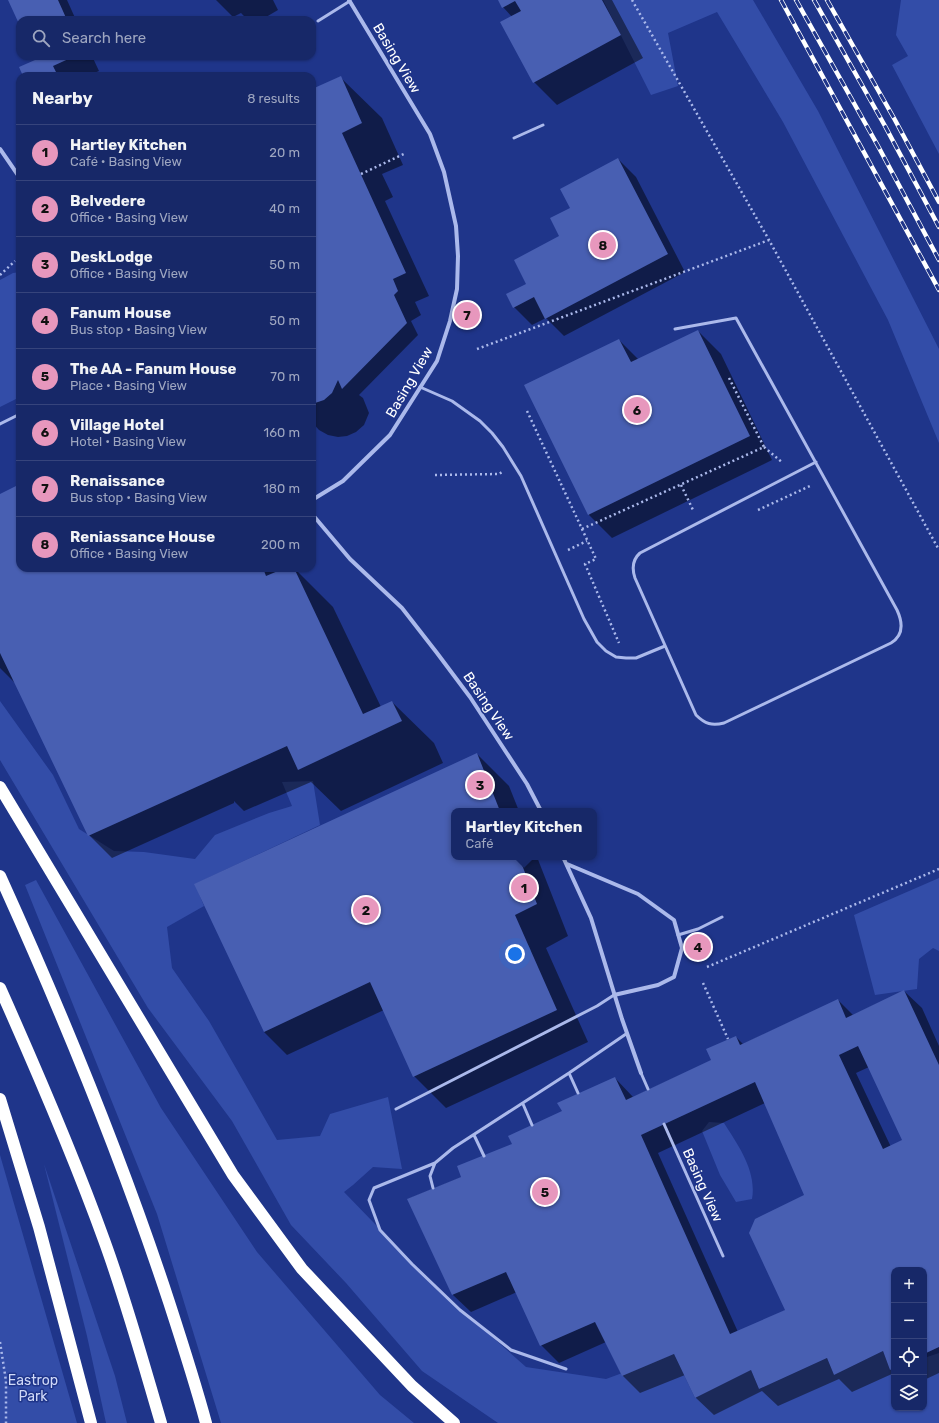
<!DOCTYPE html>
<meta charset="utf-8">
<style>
body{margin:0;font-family:Rubik,sans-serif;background:#20306e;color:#f1f3f6}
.controls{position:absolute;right:12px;bottom:12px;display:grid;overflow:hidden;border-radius:8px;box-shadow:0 1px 3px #0004}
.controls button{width:36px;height:36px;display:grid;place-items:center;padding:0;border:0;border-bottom:1px solid #36447c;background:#172868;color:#f1f3f6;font:20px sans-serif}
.you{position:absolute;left:515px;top:954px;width:14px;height:14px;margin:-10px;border:3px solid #fff;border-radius:50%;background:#1a73e8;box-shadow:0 0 0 6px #1a73e833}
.badge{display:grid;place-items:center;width:26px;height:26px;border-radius:50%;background:#e797bd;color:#111;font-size:13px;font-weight:700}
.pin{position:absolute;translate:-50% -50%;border:2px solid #fff;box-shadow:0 1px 4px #0006}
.popup{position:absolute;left:451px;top:808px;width:146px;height:52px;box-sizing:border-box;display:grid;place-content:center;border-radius:8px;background:#172868;filter:drop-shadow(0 1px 3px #0005);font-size:13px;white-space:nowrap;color:#9ea6c0}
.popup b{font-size:15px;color:#f1f3f6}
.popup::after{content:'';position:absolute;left:50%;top:100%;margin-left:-8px;border:8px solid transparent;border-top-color:#172868}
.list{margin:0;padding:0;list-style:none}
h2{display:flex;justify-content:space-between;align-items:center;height:52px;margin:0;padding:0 16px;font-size:17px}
h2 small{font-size:13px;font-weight:400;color:#9ea6c0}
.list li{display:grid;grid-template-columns:26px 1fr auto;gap:12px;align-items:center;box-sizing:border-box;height:56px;padding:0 16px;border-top:1px solid #36447c}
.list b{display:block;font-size:15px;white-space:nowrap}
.list p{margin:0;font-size:13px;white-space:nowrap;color:#9ea6c0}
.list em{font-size:13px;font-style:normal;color:#9ea6c0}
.icon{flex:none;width:22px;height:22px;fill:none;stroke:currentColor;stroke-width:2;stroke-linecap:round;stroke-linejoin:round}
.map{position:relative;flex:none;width:939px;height:1423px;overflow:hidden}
.search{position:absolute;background:#172868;box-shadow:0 1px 3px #0004;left:16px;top:16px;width:300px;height:44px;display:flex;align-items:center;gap:10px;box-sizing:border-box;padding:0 14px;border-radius:12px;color:#9ea6c0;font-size:15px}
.panel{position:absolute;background:#172868;box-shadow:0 1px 3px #0004;left:16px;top:72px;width:300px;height:500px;border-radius:12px}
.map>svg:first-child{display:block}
</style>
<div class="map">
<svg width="939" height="1423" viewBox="0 0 939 1423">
<rect width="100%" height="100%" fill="#1f358a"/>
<!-- green -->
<path fill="#334da8" d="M603,0h150l65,111 121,238v94l-51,-123 -105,-198 -66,-110 -49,21 10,53 -27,9z
M901,0h38v154l-47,-89 16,-9 -12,-21z
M20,272v125l-20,10v-127l13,-7z
M0,701l53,74 26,54 35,22 30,1 51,7 20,-24 54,-22 23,-7 -10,-24 31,-1 7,44 -125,59 9,22 -37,21 5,41 37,53 68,119 43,-4 10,-22 58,-17 14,72 -29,-2 -20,18 -9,7 91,94 91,81 80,12 68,-25 21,44 56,-28 8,19 68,-31 7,17 49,-24 7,19 4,-2v40h30v-50l15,-5v70h-441l-76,-52 -76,-88 -55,-58 -59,-104 -84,-113 -148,-248z
M939,878v73l-6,-3 -14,11 -2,30 -42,6 -21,-80z
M36,880l125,228 96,144 123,143 34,28h-193l-64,-209 -132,-329z
M709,1122l15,1c14,22 33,48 28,76l-16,3 -16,-27 -18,-44z
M0,1155l77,268h-77z
M44,1164l71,212 12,47h-21l-19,-87z"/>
<!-- shadow -->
<path fill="#0007" fill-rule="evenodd" d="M9,0h58l9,20h-56v4z
M216,0h57l5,10 -17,10h-13l-7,-7 -8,4z
M499,0h113l31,58 -86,47 -23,-23 -22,-65 -9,-10z
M34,56h58l7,15 -12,5h-63l12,-16z
M340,77l42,41 21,47 -21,9 11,23 -8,4 44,95 -14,6 6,13 -10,6 7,14 -59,60 4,3 6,15 -5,12 -8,7 -9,4 -9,1 -10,-2 -9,-5 -7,-8v-332z
M618,159l18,18 49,95 -121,64 -18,-18 -14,7 -18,-18 13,-23 34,-47 10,-29z
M698,331l23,23 51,106 -160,78 -23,-23 30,-175 20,20z
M20,486v82h264v1l10,-1 39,39 48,100 11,-5 42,41 9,20 -102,48 -30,-29 -67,29 -10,-10v2l-122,55 -23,-23 -73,-151 -16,-16v-173z
M477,754l32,32 10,25h-65v46h83l31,79 -22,12 42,94 -142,66 -32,-32 -30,-66 -97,45 -23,-23z
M904,991l18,17 17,38v327l-15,7v-110h-30v103l-42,19 -13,-13 -61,27 -16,-15 -48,24 -18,-17 -11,-23 -45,18 -18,-18 -16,-33 -47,21 -18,-18 -24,-53 -46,20 -18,-17 -45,-96 54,-22 153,-99 18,19 80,-37 23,-23 7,7 95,-44 15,15zM869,1067l35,74 -13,6 -35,-74zM765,1103l41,93 -20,114 -48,22 -80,-179z"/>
<!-- building -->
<path fill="#485fb2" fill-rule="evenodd" d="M8,0h50l9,20h-47v6z
M498,0h104l19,35 -88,48 -33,-61 21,-11 -6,-10 -13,7z
M33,56h42l-22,10 5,10h-35l-4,-9 16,-7z
M341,76l21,47 -20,10 64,140 -13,6 5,12 -4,4 13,28 -65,66 -4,-9 -6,13 -8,7 -12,4v-315z
M618,158l50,96 -123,65 -11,-22 -21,11 -7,-14 20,-10 -12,-24 45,-24 -9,-18 20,-10 -10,-19z
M698,330l52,106 -162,79 -64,-130 95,-46 12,23z
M20,484v84h243l3,8 19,-8h9l69,146 29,-13 10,20 -104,49 -11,-24 -199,90 -88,-183v-159z
M477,753l23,58h-46v46h65l18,47 -22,11 42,95 -144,67 -43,-95 -106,50 -70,-148z
M904,990l35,75v282l-15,7v-84h-30v98l-4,2 -7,-19 -49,24 -7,-17 -68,31 -8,-19 -56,28 -21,-44 -52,22 -27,-54 -55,24 -34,-74 -54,23 -45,-96 54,-22 -4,-11 55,-22 -4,-8 54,-25 -5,-8 58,-26 11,23 85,-40 -5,-11 30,-13 4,9 98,-46 8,19zM858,1046l44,94 -19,9 -44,-94zM755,1082l49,113 -49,24 -6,14 36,77 -55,24 -89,-199z"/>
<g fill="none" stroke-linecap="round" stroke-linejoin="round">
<!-- path -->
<path stroke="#abb9eb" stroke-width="2.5" stroke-dasharray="2 3" stroke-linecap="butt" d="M632,0l137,240 170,310
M361,174l45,-21
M0,275l15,-14
M477,349l292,-109
M527,411l69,148 -11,5 34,79
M764,447l19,16
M435,475l64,-1 3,-2
M681,485l12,25
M758,510l52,-24
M582,529l182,-82 -36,-71
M568,550l19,-9
M707,967l232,-98
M703,983l25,56
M0,1342l6,39v42"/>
<!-- lane -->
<path stroke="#abb9eb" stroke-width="3" d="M318,21l32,-20
M514,138l29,-13
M675,329l61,-11 161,292c6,13 7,25 -6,33l-167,80c-12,3 -19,1 -28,-8l-61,-137c-3,-9 -3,-18 5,-25l176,-91
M420,387l32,14 28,20 12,12 11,14 18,29 63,143 13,23 9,9 10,6 10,1h10l29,-12
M0,424l20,-10
M678,935l20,-6 24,-12
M569,1073l9,20
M641,1073l7,16
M523,1104l9,21
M396,1109l201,-103 17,-11
M664,1124l59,132
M474,1135l10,21
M435,1163l-61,25 -5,12 11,30 32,34 48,46 51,40 55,19
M433,1188l-3,-12 5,-13 18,-15 116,-75 57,-39"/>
<!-- street -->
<path stroke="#abb9eb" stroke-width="4" d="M0,149l20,29
M312,500l31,-19 47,-46 47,-74 13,-40 7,-32 1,-33 -2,-30 -12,-54 -14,-38 -81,-134
M312,514l38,45 52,49 35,45 33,44 57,87 14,27
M563,857l28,61 31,101 19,54
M567,864l71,30 36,26 8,28 -8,29 -16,8 -44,10"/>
<!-- highway -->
<path stroke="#fff" stroke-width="12" d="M0,787l233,388 69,94 110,117 42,37
M0,876c63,139 121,280 169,426 13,40 26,80 37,121
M0,988c37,83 73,166 104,252 22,60 39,122 57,183
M0,1099l39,128 52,196"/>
<!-- rail casing -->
<g stroke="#fff" stroke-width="4.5">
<path id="rail" d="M781,0l158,290
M796,0l82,146 61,114
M814,0l71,126 54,101
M827,0l68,120 44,82"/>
</g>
<!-- rail -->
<use href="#rail" stroke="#1f358a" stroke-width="3" stroke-dasharray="9" stroke-linecap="butt"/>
</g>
<g text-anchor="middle" stroke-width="3" stroke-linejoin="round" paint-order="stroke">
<!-- street labels -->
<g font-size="14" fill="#fff" stroke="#1f358a">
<text transform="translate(397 58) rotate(59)" y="5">Basing View</text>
<text transform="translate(409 382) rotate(-60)" y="5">Basing View</text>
<text transform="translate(489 706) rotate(56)" y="5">Basing View</text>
<text transform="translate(703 1185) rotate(66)" y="5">Basing View</text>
</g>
<!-- park labels -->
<g font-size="14" fill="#d0d9f8" stroke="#1f358a">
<text x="33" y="1385">Eastrop<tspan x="33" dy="16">Park</tspan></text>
</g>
</g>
</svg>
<div class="controls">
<button>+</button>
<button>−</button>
<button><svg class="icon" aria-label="locate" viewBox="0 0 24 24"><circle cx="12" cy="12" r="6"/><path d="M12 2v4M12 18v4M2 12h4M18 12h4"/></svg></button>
<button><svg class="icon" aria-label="layers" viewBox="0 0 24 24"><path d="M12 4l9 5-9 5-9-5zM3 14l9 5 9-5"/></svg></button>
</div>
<div class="you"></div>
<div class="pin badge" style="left:524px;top:888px">1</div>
<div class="popup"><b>Hartley Kitchen</b>Café</div>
<div class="pin badge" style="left:366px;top:910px">2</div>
<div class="pin badge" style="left:480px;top:785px">3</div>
<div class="pin badge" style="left:698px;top:947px">4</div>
<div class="pin badge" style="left:545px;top:1192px">5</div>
<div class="pin badge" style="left:637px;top:410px">6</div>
<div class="pin badge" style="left:467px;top:315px">7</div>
<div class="pin badge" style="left:603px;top:245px">8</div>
<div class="search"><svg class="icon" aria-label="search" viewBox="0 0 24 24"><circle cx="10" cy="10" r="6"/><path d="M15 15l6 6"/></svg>Search here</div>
<section class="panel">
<h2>Nearby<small>8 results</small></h2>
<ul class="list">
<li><span class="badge">1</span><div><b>Hartley Kitchen</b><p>Café · Basing View</p></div><em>20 m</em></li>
<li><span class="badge">2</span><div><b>Belvedere</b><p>Office · Basing View</p></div><em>40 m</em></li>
<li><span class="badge">3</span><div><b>DeskLodge</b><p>Office · Basing View</p></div><em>50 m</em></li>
<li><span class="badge">4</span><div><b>Fanum House</b><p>Bus stop · Basing View</p></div><em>50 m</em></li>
<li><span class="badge">5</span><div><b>The AA - Fanum House</b><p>Place · Basing View</p></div><em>70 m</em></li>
<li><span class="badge">6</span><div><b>Village Hotel</b><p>Hotel · Basing View</p></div><em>160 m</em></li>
<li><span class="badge">7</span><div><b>Renaissance</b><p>Bus stop · Basing View</p></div><em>180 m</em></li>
<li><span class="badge">8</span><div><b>Reniassance House</b><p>Office · Basing View</p></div><em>200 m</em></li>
</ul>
</section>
</div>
